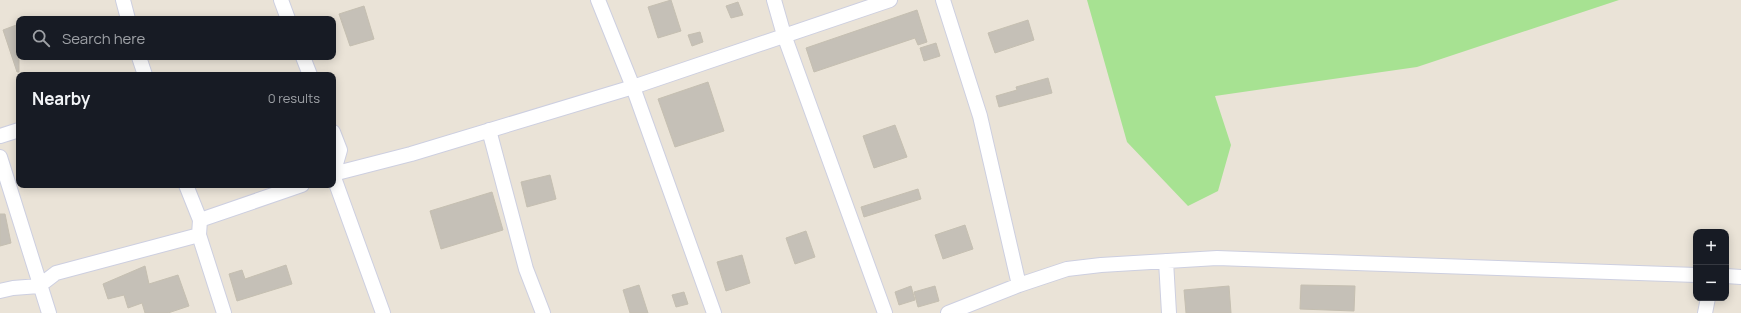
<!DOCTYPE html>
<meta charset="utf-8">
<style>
body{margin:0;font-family:Manrope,sans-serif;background:#242831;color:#f1f3f6}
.controls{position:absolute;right:12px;bottom:12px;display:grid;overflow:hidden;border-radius:8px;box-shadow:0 2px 10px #0003}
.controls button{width:36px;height:36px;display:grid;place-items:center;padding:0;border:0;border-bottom:1px solid #363941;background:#171b24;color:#f1f3f6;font:20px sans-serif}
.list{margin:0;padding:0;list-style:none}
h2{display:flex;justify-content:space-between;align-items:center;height:52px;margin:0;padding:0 16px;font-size:17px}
h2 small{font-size:13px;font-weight:400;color:#9ea1a6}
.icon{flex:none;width:22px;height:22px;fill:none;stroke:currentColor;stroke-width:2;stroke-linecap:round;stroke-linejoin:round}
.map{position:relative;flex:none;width:1741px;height:313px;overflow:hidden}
.search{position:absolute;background:#171b24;box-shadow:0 2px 10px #0003;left:16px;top:16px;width:320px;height:44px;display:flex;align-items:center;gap:10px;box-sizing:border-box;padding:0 14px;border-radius:8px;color:#9ea1a6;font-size:15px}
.panel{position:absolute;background:#171b24;box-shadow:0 2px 10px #0003;left:16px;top:72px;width:320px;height:116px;border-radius:8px}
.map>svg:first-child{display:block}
</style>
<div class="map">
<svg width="1741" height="313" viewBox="0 0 1741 313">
<rect width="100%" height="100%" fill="#eae3d7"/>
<!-- green -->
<path fill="#a7e292" d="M1087,0h532l-202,67 -202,29 16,49 -13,46 -30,15 -61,-64z"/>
<!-- building -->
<path fill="#c5c0b7" stroke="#c5bfb1" d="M671,0l10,31 -23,7 -10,-31z
M738,2l5,13 -12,3 -5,-12z
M364,6l10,33 -24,7 -11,-32z
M917,10l10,32 -9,3 -3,-7 -101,34 -8,-24z
M1028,20l6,20 -39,13 -7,-20z
M19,24v48h-2l-14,-42z
M700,32l3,10 -11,4 -4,-11z
M936,43l4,13 -16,5 -4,-13z
M1048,78l4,15 -53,14 -3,-11 21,-6 -1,-3z
M708,82l16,49 -49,16 -17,-48z
M895,125l12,32 -33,11 -11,-32z
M550,175l6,24 -29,8 -6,-25z
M918,189l3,10 -57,18 -3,-10z
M492,192l11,38 -62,19 -11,-38z
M0,214h5l6,29 -11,3z
M965,225l8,24 -30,10 -8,-24z
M806,231l9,26 -20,7 -9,-26z
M742,255l8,28 -24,8 -9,-29z
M286,265l6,19 -55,17 -8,-27 13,-4 3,9z
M145,266l4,18 29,-9 11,31 -21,7h-23l-3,-10 -14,5 -4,-13 -16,4 -5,-15z
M639,285l9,28h-18l-7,-23z
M1301,285l54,1 -1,25 -54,-2z
M911,286l4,14 -16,5 -4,-13z
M935,286l4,15 -21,6 -4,-15z
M1229,286l2,27h-45l-2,-23z
M684,292l4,12 -12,3 -4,-12z"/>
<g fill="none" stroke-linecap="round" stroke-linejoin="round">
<!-- minor casing -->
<g stroke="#cdcfe0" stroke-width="16">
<path id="minor" d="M123,0l5,19
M281,0l7,19
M598,0l35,87 81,226
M774,0l10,35 101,278
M943,0l37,116 39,169
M139,57l6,18
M303,57l7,18
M489,130l37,139 17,44
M333,132l7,18 -7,24
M0,136l19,-6
M0,157l49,156
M333,174l78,-20 222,-67 257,-87
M333,175l50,138
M186,185l14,35 -1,15 25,78
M200,220l102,-35
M1166,261l3,52
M1726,276l15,1
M0,291l13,-3 26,-2 17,-13 143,-38
M948,313l71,-28 48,-16 34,-4 116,-7 479,17
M1705,313l3,-15"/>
</g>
<!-- minor -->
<use href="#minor" stroke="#fff" stroke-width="14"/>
</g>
</svg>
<div class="controls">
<button>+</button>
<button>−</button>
</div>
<div class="search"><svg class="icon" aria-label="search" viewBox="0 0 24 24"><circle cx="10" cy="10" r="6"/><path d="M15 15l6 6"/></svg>Search here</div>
<section class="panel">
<h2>Nearby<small>0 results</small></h2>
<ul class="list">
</ul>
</section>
</div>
